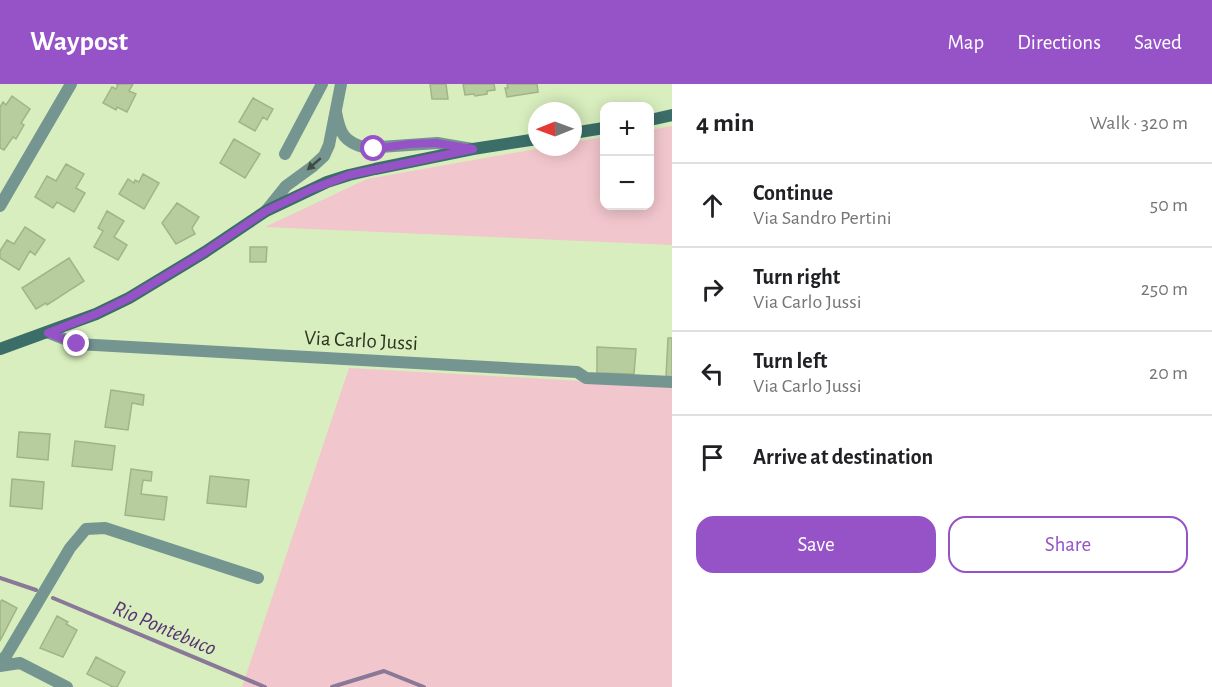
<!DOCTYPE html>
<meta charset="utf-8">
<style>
body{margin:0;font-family:"Alegreya Sans",sans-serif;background:#f2f2f2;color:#202124}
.controls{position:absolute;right:18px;top:18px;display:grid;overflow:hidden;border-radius:12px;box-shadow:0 3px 15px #0003}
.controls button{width:54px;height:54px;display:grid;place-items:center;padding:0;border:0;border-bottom:2px solid #e0e0e0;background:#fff;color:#202124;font:30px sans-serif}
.compass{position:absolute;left:528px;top:18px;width:54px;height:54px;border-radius:50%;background:#fff;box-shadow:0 3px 15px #0003;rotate:269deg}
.stop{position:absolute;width:18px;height:18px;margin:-14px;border:4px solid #9653c8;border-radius:50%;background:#fff}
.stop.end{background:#9653c8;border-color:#fff;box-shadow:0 2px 6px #0008}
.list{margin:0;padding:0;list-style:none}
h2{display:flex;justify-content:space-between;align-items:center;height:78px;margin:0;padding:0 24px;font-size:26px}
h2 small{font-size:20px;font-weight:400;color:#757577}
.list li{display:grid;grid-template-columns:39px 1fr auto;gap:18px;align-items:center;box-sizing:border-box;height:84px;padding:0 24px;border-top:2px solid #e0e0e0}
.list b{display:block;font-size:22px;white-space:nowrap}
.list p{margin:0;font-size:20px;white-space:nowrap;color:#757577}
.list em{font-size:20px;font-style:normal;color:#757577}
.actions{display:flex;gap:12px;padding:18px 24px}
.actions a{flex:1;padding:14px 0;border:2px solid #9653c8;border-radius:18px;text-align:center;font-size:21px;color:#9653c8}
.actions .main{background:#9653c8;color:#fff}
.icon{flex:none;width:33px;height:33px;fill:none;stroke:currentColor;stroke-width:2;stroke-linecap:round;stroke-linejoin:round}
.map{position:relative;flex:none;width:672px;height:603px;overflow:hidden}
header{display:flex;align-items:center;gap:36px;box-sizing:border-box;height:84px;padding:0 30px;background:#9653c8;color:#fff}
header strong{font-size:28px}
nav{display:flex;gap:33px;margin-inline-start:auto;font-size:21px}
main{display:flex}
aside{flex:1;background:#fff}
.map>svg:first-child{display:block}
</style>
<header>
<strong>Waypost</strong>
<nav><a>Map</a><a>Directions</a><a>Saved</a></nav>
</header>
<main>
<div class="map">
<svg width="672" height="603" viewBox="0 0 672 603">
<rect width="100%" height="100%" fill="#d8eebe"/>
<!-- green -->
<path fill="#f2c6cd" d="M672,42v119l-407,-18 102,-48 180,-32h26v-5l31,-5v69h46v-76z
M349,284l323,18v301h-430z"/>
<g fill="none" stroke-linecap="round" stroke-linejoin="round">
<!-- stream -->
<path stroke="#897897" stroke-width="4" d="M0,494l36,12
M53,514l212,89
M332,603l52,-16 40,16"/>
</g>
<!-- building -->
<path fill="#b8cd9e" stroke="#a0b587" stroke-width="1.5" d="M116,0h17l-4,7 7,3 -9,18 -10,-5 -1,3 -13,-7 9,-16 4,2 2,-4z
M430,0h16l2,15h-16z
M463,0h31l1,6 -8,1v3l-12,2 -1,-2 -9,1z
M507,0h30l1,8 -31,5 -2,-9h3z
M12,12l18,13 -9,14 3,2 -8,14 -3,-2 -9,13 -4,-2v-41l3,-5 3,3z
M253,14l20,11 -6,11 -4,-3 -8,14 -16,-9z
M234,55l26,15 -15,24 -25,-15z
M66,80l18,10 -8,14 9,5 -11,19 -17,-10 -4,6 -18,-11 12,-21 9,5z
M143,90l16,9 -15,26 -25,-15 9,-15 6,4 1,-3 4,2z
M177,119l22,14 -7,11 3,6 -19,10 -14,-21z
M107,127l17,10 -10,16 13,8 -9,15 -24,-13 9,-16 -5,-3z
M25,143l20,13 -10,15 -5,-4 -11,19 -19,-12v-7l7,-11 7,4z
M250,163h17l-1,15h-16z
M69,174l15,23 -37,24 -1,-2 -10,6 -14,-21z
M668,254h4v40l-6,-1z
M597,263l39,2 -2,25 -37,-1z
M111,306l33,5 -1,10 -11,-2 -4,27 -23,-3z
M19,348l31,2 -2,26 -31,-3z
M75,357l40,5 -3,24 -40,-4z
M131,385l21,3 -1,9 -8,-1 -2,14 26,3 -3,23 -39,-5z
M210,392l39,4 -3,27 -39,-4z
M12,395l32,3 -2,27 -32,-3z
M2,516l15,8 -17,33v-39z
M57,532l11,6 -2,2 11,6 -14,27 -23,-9z
M96,573l29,15 -8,15h-4l-26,-13z"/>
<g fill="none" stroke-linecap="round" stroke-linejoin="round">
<!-- street -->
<path stroke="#759591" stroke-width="12" d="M336,28c4,22 8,30 30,36l71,-5 35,6
M285,70l37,-70
M0,122l71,-122
M266,127l20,-25 26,-19 12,-11 5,-11 12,-61
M49,249l28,11 500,28 9,6 86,4
M0,577l6,-5 64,-108 16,-19 19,-1 153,50
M0,582l20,-3 47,24"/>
<!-- secondary -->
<path stroke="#3c6e69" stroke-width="12" d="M650,36l22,-5
M573,49l31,-5
M0,265l96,-35 33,-16 76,-46 61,-41 61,-29 22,-7 26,-6 98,-20 64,-10"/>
</g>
<!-- one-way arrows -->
<defs><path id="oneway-solid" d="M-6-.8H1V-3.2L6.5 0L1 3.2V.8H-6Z" transform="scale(1.5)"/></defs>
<use fill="#3f4d3e" href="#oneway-solid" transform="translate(314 80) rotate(139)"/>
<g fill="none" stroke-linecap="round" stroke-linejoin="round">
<!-- route -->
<path stroke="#9653c8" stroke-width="8" d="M77,260l-29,-11 48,-19 33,-16 76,-46 61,-41 46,-22 37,-14 124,-26 -37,-6 -27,1 -35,5"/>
</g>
<g text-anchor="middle" stroke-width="5" stroke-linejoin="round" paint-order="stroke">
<!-- street labels -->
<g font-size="21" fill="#2d3522" stroke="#d8eebe">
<text transform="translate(361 256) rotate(3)" y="7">Via Carlo Jussi</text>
</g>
<!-- water labels -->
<g font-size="22" font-style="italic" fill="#563272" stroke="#d8eebe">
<text transform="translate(165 543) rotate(23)" y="8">Rio Pontebuco</text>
</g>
</g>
</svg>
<div class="controls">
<button>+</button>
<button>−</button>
</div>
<svg class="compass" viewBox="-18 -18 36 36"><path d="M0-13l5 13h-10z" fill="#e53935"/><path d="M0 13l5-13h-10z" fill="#757577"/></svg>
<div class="stop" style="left:374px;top:65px"></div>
<div class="stop end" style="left:77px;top:260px"></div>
</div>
<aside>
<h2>4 min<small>Walk · 320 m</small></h2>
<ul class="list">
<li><svg class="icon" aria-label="ahead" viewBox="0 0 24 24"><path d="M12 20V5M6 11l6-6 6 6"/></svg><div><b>Continue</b><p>Via Sandro Pertini</p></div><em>50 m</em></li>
<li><svg class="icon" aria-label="right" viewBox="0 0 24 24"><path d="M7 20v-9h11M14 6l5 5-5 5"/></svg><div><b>Turn right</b><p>Via Carlo Jussi</p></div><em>250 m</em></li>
<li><svg class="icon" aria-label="left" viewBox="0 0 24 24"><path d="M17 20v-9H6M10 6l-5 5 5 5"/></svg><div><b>Turn left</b><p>Via Carlo Jussi</p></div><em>20 m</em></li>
<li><svg class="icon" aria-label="arrive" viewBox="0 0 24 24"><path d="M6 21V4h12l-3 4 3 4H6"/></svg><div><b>Arrive at destination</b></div></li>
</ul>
<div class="actions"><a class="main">Save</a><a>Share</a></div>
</aside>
</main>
